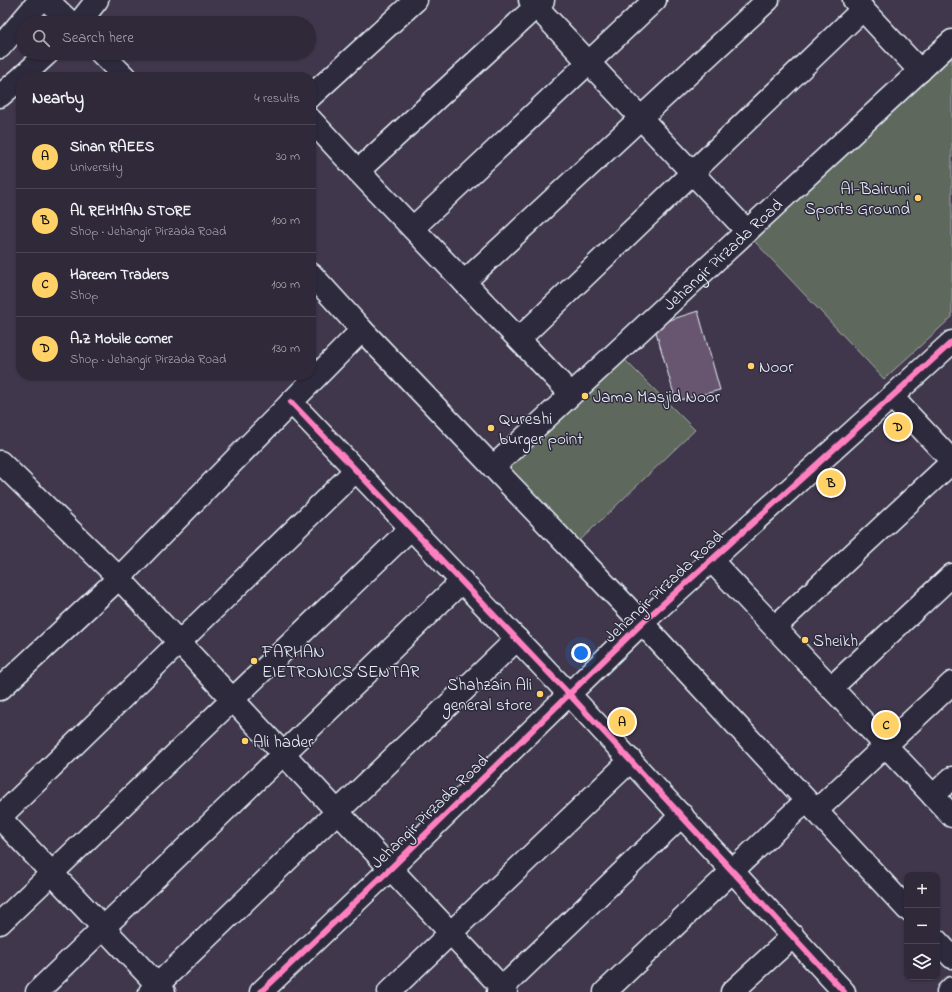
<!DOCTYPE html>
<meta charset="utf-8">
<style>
body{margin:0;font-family:"Indie Flower",sans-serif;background:#3c3544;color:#f1f3f6}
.controls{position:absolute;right:12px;bottom:12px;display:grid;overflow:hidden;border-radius:8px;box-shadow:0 1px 3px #0004}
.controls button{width:36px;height:36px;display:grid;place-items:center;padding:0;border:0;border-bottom:1px solid #4b4553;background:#302939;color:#f1f3f6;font:20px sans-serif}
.you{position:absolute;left:581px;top:653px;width:14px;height:14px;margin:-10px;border:3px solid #fff;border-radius:50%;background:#1a73e8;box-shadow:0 0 0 6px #1a73e833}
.badge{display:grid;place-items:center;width:26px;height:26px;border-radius:50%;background:#ffd166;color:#111;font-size:13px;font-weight:700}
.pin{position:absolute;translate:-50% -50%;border:2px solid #fff;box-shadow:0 1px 4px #0006}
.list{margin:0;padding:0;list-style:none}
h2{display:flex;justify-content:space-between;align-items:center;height:52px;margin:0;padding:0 16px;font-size:17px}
h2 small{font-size:13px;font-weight:400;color:#a8a6ae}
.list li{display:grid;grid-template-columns:26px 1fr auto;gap:12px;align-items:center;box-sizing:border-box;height:64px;padding:0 16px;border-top:1px solid #4b4553}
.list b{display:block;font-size:15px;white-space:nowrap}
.list p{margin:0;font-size:13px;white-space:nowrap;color:#a8a6ae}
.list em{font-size:13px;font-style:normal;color:#a8a6ae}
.icon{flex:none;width:22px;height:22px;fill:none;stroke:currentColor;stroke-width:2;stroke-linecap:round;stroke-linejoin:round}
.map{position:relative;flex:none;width:952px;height:992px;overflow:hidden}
.search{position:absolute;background:#302939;box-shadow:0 1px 3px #0004;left:16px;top:16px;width:300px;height:44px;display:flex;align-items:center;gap:10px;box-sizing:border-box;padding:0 14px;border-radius:22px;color:#a8a6ae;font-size:15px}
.panel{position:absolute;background:#302939;box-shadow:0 1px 3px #0004;left:16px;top:72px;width:300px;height:308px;border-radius:16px}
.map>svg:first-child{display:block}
</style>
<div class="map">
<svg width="952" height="992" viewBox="0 0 952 992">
<rect width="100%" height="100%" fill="#40374c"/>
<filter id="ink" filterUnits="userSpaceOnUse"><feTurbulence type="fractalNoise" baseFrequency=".025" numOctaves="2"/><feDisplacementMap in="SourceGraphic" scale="8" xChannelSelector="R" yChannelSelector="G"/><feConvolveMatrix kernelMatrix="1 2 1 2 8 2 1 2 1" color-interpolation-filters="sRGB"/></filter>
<g filter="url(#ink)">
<!-- green -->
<path fill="#5f685c" stroke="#a4acaa" d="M952,37v280l-68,62 -141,-150z
M617,352l78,78 -124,119 -78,-82z"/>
<!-- building -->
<path fill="#68566f" stroke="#e8f1f8" d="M698,311l22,79 -44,11 -22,-76z"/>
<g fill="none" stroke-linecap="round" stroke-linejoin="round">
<!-- minor casing -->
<g stroke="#e8f1f8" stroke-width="25">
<g id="minor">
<path d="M530,0l217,231"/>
<path d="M854,0l66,71"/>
<path d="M311,96l105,-96"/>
<path d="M311,120l47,51 213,223"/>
<path d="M358,171l185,-171"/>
<path d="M413,228l242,-228"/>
<path d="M464,282l304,-282"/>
<path d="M519,339l344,-330"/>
<path d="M892,397l60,64"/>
<path d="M291,402l278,292 275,298"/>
<path d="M0,462l119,116 387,414"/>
<path id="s1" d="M493,467l459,-426"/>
<path d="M711,560l241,256"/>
<path d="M775,627l177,-165"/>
<path d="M831,688l121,-113"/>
<path d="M0,689l119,-111 243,-248"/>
<path d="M933,796l19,-18"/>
<path d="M816,811l136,-128"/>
<path d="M0,817l356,-347"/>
<path d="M0,818l164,174"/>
<path d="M0,923l411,-395"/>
<path d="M37,992l425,-411"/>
<path d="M150,992l367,-353"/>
<path d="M261,992l130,-124 251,-245 310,-281"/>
<path d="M389,992l242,-232"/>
<path d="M498,992l184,-177"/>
<path d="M605,992l201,-191"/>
<path d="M732,992l61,-56"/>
<path d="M948,992l4,-4"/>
</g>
</g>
<!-- major casing -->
<g stroke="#e8f1f8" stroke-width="25">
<path id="major" d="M47,0l24,23
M79,23l18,-23
M0,47l40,-47
M101,53l24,24
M22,77l26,-24
M0,96l21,-18
M311,274l51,56 280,293 265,286
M937,941l15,16"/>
</g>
<!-- minor -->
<use href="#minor" stroke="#2f2a3d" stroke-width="22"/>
<!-- major -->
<use href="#major" stroke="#2f2a3d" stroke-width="22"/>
<!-- cycleway casing -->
<g stroke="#2f2a3d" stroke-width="8">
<path id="cycleway" d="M291,402l278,292 275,298
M261,992l130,-124 251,-245 310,-281"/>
</g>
<!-- cycleway -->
<use href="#cycleway" stroke="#ff80c0" stroke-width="6"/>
</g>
</g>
<!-- markers -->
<g fill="#ffd166" stroke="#2f2a3d" stroke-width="1.5">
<circle cx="918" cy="198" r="4"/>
<circle cx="751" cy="366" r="4"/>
<circle cx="585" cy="396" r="4"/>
<circle cx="491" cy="428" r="4"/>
<circle cx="805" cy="640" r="4"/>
<circle cx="254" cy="661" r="4"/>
<circle cx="540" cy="694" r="4"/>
<circle cx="245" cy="741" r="4"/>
</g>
<g text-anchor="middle" stroke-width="3" stroke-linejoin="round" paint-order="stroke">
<!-- poi labels -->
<g font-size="17" fill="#e8f1f8" stroke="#2f2a3d" text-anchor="start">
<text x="910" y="194" text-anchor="end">Al-Bairuni<tspan x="910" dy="20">Sports Ground</tspan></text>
<text x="759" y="372">Noor</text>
<text x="593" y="402">Jama Masjid Noor</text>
<text x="499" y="424">Qureshi<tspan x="499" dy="20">burger point</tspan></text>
<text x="813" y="646">Sheikh</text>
<text x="262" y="657">FARHAN<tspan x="262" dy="20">EIETRONICS SENTAR</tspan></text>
<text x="532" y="690" text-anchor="end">Shahzain Ali<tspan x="532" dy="20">general store</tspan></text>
<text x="253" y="747">Ali hader</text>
</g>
<!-- street labels -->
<g font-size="17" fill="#e8f1f8" stroke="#2f2a3d">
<text dy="6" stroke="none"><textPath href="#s1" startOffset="313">Jehangir Pirzada Road</textPath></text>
<text transform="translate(663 586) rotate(-43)" y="6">Jehangir Pirzada Road</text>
<text transform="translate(429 811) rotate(-44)" y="6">Jehangir Pirzada Road</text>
</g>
</g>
</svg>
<div class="controls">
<button>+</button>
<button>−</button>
<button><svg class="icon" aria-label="layers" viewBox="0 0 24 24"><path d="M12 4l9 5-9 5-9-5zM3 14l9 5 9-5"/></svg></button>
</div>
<div class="you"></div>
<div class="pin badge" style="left:622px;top:722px">A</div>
<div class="pin badge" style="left:831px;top:483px">B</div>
<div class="pin badge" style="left:886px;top:725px">C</div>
<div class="pin badge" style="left:898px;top:427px">D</div>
<div class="search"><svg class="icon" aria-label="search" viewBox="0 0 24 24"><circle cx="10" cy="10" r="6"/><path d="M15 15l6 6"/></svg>Search here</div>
<section class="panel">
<h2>Nearby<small>4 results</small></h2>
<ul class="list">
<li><span class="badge">A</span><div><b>Sinan RAEES</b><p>University</p></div><em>30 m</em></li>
<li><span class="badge">B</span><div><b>AL REHMAN STORE</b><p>Shop · Jehangir Pirzada Road</p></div><em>100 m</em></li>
<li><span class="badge">C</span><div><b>Hareem Traders</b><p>Shop</p></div><em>100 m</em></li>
<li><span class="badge">D</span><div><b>A.Z Mobile corner</b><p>Shop · Jehangir Pirzada Road</p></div><em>130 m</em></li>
</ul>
</section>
</div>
